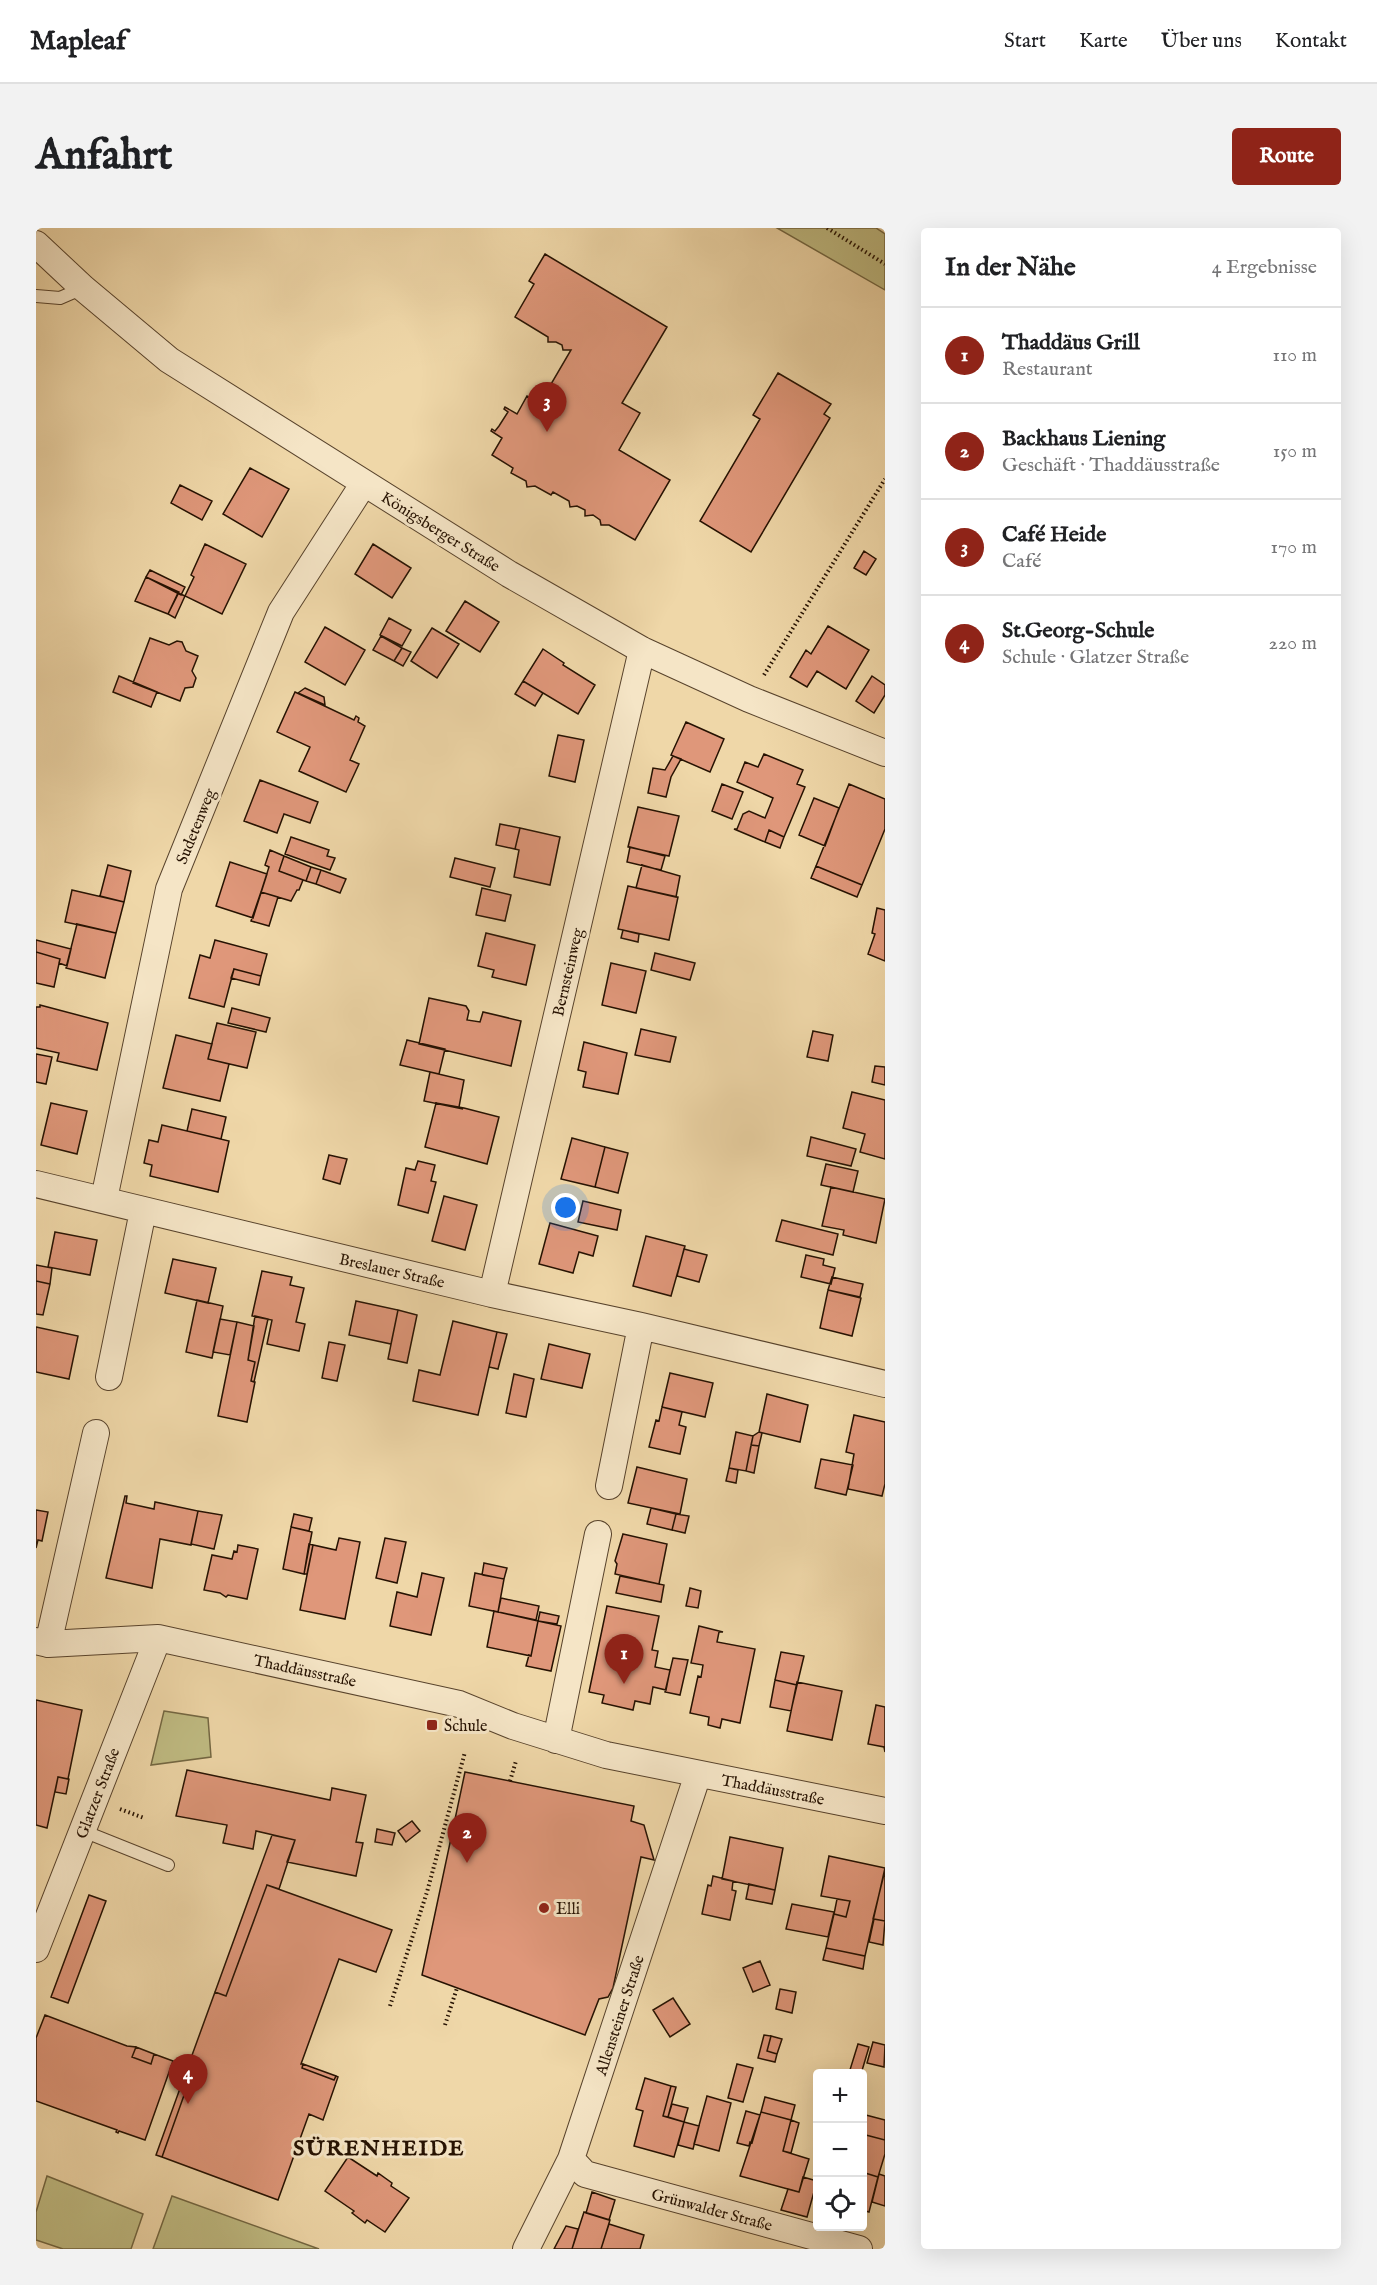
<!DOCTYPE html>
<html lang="de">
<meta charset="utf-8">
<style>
body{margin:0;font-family:"IM FELL English",serif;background:#f2f2f2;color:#202124}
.controls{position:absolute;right:18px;bottom:18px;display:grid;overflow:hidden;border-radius:6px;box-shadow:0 6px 24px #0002}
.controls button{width:54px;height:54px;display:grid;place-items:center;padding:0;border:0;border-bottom:2px solid #e0e0e0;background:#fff;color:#202124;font:30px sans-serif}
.you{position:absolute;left:530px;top:980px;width:21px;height:21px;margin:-15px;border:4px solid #fff;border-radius:50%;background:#1a73e8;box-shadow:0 0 0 9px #1a73e833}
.badge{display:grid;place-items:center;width:39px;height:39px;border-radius:50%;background:#8f2418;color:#fff;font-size:20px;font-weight:700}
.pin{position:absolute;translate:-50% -50px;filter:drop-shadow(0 2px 3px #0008)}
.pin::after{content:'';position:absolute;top:32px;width:21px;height:18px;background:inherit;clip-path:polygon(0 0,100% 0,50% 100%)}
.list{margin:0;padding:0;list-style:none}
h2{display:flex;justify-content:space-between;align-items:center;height:78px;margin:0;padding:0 24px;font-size:26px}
h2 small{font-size:20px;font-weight:400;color:#757577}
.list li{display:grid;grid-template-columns:39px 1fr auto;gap:18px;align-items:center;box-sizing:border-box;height:96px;padding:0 24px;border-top:2px solid #e0e0e0}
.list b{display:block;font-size:22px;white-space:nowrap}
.list p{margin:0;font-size:20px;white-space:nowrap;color:#757577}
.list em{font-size:20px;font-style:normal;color:#757577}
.icon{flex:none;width:33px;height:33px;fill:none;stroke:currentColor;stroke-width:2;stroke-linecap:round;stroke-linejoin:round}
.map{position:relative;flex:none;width:849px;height:2021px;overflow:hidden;border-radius:6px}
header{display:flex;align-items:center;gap:36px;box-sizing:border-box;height:84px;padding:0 30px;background:#fff;border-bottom:2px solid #e0e0e0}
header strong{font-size:28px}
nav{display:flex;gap:33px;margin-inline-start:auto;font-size:21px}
.intro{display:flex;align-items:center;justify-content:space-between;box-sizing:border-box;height:144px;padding:0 36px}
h1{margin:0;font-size:42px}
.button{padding:15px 27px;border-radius:6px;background:#8f2418;color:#fff;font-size:21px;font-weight:700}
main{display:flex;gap:36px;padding:0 36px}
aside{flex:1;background:#fff;border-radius:6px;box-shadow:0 6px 24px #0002}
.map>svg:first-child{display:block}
</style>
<header>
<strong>Mapleaf</strong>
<nav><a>Start</a><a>Karte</a><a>Über uns</a><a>Kontakt</a></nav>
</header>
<div class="intro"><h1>Anfahrt</h1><a class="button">Route</a></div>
<main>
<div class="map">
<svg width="849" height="2021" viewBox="0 0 849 2021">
<rect width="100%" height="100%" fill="#efd7a8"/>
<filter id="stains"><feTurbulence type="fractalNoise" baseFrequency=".00333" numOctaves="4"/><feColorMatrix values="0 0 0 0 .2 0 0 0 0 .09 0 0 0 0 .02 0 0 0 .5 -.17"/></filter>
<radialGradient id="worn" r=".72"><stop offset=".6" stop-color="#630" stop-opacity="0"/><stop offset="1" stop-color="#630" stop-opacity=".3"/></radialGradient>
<!-- green -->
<path fill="#c0bc83" stroke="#736742" stroke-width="1.5" d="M741,0h99l9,6v56z
M128,1483l44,7 3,39 -60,8z
M11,1948l96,38 -12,35h-68l-27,-9v-28z
M136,1968l147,53h-166z"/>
<!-- building -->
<path fill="#df977a" stroke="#261202" stroke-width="1.5" d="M509,26l122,73 -45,76 18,10 -21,37 51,30 -35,60 -26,-15h-8l-1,-5 -7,-5 -8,1v-6l-8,-4 -7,1 -1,-6 -16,-9 -2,3 -16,-9 -8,1 -1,-6 -15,-8 2,-5 -21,-13 10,-17 -11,-7 1,-2 3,2 4,-5 9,-14 -4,-3 1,-2 12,7 10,-18 13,7 31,-53h-8l-1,-5 -6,-3h-8v-5l-33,-20 19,-33 -5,-3z
M742,145l53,31 -7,10 6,4 -79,134 -51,-31 60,-102 -7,-4z
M214,240l39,21 -27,48 -39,-23z
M144,257l32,16 -10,19 -31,-17z
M169,316l41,20 -24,50 -37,-18 9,-19 -3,-2z
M337,316l38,24 -19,30 -37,-24z
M828,323l12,8 -10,16 -12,-7z
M114,342l35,17 -4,8 -35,-18z
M110,349l33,15 -11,22 -33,-13z
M142,365l7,3 -10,22 -7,-4z
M429,373l34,21 -19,30 -34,-21z
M353,390l22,12 -9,16 -22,-11z
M792,398l41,24 -23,39 -29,-18 -10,16 -17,-10 16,-27 5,4z
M289,399l40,23 -20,35 -40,-23z
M396,400l27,16 -22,34 -26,-17z
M345,408l21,12 -8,13 -21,-11z
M114,410l19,7 8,-4 5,1 4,9 12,5 -6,15 4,7 -3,9 -8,1 -5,13 -47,-18z
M366,420l9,4 -8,14 -9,-5z
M507,421l21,14 -1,2 32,20 -17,29 -55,-33z
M83,448l38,16 -6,15 -38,-15z
M836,448l13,9v10l-11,18 -18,-12z
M487,453l20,12 -8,13 -20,-12z
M269,460l19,9 1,8 -27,-12z
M259,464l59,28 2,-4 3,2 -1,4 7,4 -15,34 9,4 -13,28 -47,-21 11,-24 -33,-15z
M650,494l38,17 -14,33 -39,-17z
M522,507l26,5 -9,42 -26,-6z
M728,526l39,16 -6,14 8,3 -21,50 -15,-7 -4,12 -31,-13h3l6,-15 6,-3 16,7 8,-20 -36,-16 8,-20 13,5z
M637,528l8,3 -10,18 -5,20 -18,-4 5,-25 12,2z
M224,552l58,22 -8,21 -26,-9 -7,19 -33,-12z
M686,556l21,8 -11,27 -20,-8z
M813,556l36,15v30l-23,56 -46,-19z
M778,570l25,10 -14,38 -26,-11z
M602,579l41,9 -10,40 -41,-9z
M464,596l20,4 -5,21 -19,-4z
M484,600l40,9 -10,48 -36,-8 5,-27 -4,-1z
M733,602l15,7 -4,11 -15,-6z
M255,609l38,13 -2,6 8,2 -5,12 -45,-16z
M594,619l35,9 -4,14 -34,-8z
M234,622l14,6 -5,15 24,9 -4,10h-2l-6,11 -30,-9 8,-25 -4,-2z
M248,628l27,11 -5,14 -27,-10z
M419,630l40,10 -5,19 -40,-10z
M194,634l37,12 -14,44 -37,-12z
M72,637l23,6 -7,31 -24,-6z
M606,637l38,11 -4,21 -40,-9z
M780,638l46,19 -5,12 -46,-19z
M275,639l10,3 -5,14 -10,-3z
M285,642l25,9 -6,14 -24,-9z
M592,658l50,11 -9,43 -51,-11z
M446,660l29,7 -6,26 -29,-6z
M36,662l52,12 -8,31 -51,-11z
M225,664l17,5 -9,29 -18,-5z
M841,680l8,2v51l-17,-7 7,-20 -3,-1z
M41,696l39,9 -11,45 -39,-10z
M587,702l16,4 -1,8 -17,-4z
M450,705l49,12 -9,40 -34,-8 2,-7 -16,-4z
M0,712l35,9 -4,17 -8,-3 1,-4 -24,-7z
M179,712l52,14 -6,22 -27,-7 -10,38 -35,-9 11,-43 10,3z
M0,724l24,7 -6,28 -18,-4z
M619,725l40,10 -5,17 -39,-10z
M575,735l35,8 -10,42 -34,-8z
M198,741l27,7 -2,9 -28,-7z
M393,770l37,8 3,5 -2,9 13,2 3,-10 38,9 -10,45 -92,-22z
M4,777l68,18 -11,47 -40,-9 2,-8 -23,-5v-41h4z
M196,780l38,10 -4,14 -38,-9z
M181,795l39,9 -9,36 -39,-9z
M605,801l35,8 -6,25 -35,-7z
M777,803l20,4 -5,26 -21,-4z
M140,807l36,9 -4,15 21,5 -9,37 -57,-13z
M371,812l38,9 -6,25 -39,-9z
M548,814l43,11 -9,41 -35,-7 3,-15 -8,-2z
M0,826l16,3 -6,27 -10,-2z
M839,838l10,1v18l-13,-3z
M394,844l34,8 -5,27 4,2 -39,-8z
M816,864l33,8v59l-25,-7 5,-18 -22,-6z
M15,875l36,8 -10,43 -36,-9z
M400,875l28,5 35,9 -12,47 -62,-17z
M156,881l34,8 -5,22 -34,-8z
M126,897l67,16 -11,51 -68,-16 2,-11 -8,-2 5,-23 9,2z
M775,909l45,12 -5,17 -44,-10z
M536,910l33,9 -10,40 -34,-8z
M569,919l23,6 -10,40 -23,-6z
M293,927l18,4 -7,25 -17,-5z
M382,933l17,4 -4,16 5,1 -8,31 -30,-8 8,-37 9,2z
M790,936l32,7 -5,21 -32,-7z
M795,959l54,12 -9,44 -33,-8 1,-5 -22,-4z
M408,968l33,9 -12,45 -33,-9z
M547,973l38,9 -4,20 -39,-8z
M746,992l56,14 -5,21 -57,-14z
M514,995l48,13 -5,20 -14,-4 -6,21 -34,-9z
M19,1004l42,8 -7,35 -42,-8z
M610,1008l39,10 -14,50 -38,-10z
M648,1021l23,6 -8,27 -22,-6z
M770,1027l18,4 -1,6 12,3 -4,16 -30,-7z
M137,1031l43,9 -8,35 -43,-10z
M0,1037l16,3 -2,16 -14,-3z
M226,1043l30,6 -2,8 14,3 -8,34 9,2 -6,27 -32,-7 5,-24 -20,-4z
M796,1049l31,7 -3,13 -32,-7z
M0,1053l14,3 -7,31 -7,-1z
M792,1062l33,8 -9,38 -32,-8z
M161,1072l26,6 -11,52 -26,-6z
M320,1073l42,9 -7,34 -42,-9z
M362,1082l19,5 -10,48 -19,-4z
M219,1088l13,3 -14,63 -3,-1 4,-19 -7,-2z
M184,1091l17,3 -7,33 -17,-3z
M417,1093l44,11 -19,83 -65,-14 6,-31 21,5z
M201,1094l17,4 -6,34 7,2 -4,19 4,1 -8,40 -29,-6z
M0,1099l42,9 -9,43 -33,-7z
M461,1104l10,2 -9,35 -9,-2z
M293,1114l16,3 -8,36 -15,-3z
M513,1116l41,10 -8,34 -41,-9z
M634,1145l43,10 -8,34 -43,-10z
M478,1146l20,5 -8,38 -20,-4z
M731,1166l41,11 -8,37 -41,-10z
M626,1179l20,5 -3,13 7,2 -6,27 -31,-7 7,-27 3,1z
M818,1187l31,7v62l-3,12 -34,-7 6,-35 -8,-2z
M700,1204l17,4 -7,35 -17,-3z
M723,1204l3,1 -3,13 -8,-1 2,-9z
M715,1217l8,1 -5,27 -8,-2z
M785,1231l32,6 -7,30 -31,-7z
M601,1239l50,12 -7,35 -52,-11z
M693,1240l9,2 -2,13 -10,-2z
M89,1268h2l-1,7 28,6 1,-7 43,9 -7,34 -31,-6 -8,49 -46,-10z
M615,1280l25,6 -4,16 -25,-6z
M0,1282l12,2 -6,29 -4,-1 -2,8z
M162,1283l24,4 -8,34 -23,-5z
M258,1286l18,4 -3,13 -18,-4z
M640,1286l13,2 -4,17 -13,-3z
M255,1299l21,5 -8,42 -21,-5z
M587,1306l44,10 -8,40 -44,-10 2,-10 -2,-3z
M303,1310l21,4 -15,77 -45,-9 13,-65 23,5z
M349,1310l21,4 -9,41 -21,-5z
M273,1316l4,1 -6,29h-3z
M202,1317l20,4 -11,50 -19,-4 -2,2 -6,-4 -16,-3 8,-35 20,4 2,-8 3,1z
M448,1335l23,5 -3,11 -22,-4z
M386,1345l22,5 -13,57 -41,-9 7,-34 20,5z
M439,1345l29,6 -6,33 -29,-6z
M584,1348l44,9 -3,17 -45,-9z
M654,1360l11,3 -3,17 -12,-2z
M465,1370l38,8 -3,14 -38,-8z
M571,1378l52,10 -7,34 6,1 -3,16 15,3 -4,20 -13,-3 -3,17 -15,-3 -2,9 -31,-7 2,-8 -15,-3z
M458,1383l44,10 -7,35 -44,-9z
M504,1384l19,4 -2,8 -19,-3z
M502,1393l23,5 -10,45 -25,-5 3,-11 2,1z
M663,1398l24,6h-4l-2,10 38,7 -15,74 -18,-4 -2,9 -12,-3 1,-8 -19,-4 8,-37 3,1 2,-12 -12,-2z
M745,1424l23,4 -7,29 -22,-5z
M637,1430l15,2 -8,35 -15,-3z
M739,1452l22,5 -6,26 -21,-4z
M761,1454l45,9 -10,49 -45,-9z
M0,1472l46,10 -14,69 -10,-2 -11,51 -11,-3z
M840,1477l9,2v45l-1,-5 -16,-3z
M151,1542l143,30 2,-12 34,7 -10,47 7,1 -7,33 -69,-14 8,-22 -39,-9 -3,18 -30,-6 4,-18 -51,-9z
M429,1544l169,34 -3,15 13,4 10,35 -13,-3 -28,131 -5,9 -9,2 -14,36 -163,-60z
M22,1549l11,2 -3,15 -11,-2z
M376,1593l8,10 -14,11 -8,-11z
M341,1601l18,4 -3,12 -17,-3z
M236,1607l23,5 -16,49 -12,-4 -41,111 -11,-4z
M694,1609l53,11 -8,42 -53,-11z
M793,1628l56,12 -20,88 -39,-8 8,-34 12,3 4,-16 -29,-5z
M849,1642v51l-12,-2z
M677,1648l20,5 -1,9 4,1 -6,29 -28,-6 6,-29 3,1z
M713,1656l26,6 -3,14 -26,-5z
M231,1657l125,45 -16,42 -37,-13 -38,105h2l-1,4 32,12 2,-4 2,1 -15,43 -14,-6 -31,86 -116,-43 31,-87 -6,-1 28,-77 11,4z
M53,1667l17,6 -38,102 -17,-6z
M801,1671l13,2 -4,16 -12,-3z
M756,1676l42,8 -6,25 -42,-8z
M838,1691l11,2 -2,24 -14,-3z
M790,1720l39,8 -2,13 -40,-9z
M724,1733l10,24 -17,7 -10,-24z
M744,1761l16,3 -4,21 -16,-4z
M637,1770l17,26 -20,13 -17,-27z
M9,1787l82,31 9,1 -4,10 19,7 3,-10 19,7 -28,79 -26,-9 -1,2 -2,-1 1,-2 -81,-29v-63z
M728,1807l7,1 -4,15 10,3 -2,8 -17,-4z
M735,1808l11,3 -5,15 -10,-3z
M837,1814l12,3 -1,22 -17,-4z
M822,1816l11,3 -8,27h-10l-2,-1z
M100,1819l18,7 -3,10 -19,-7z
M267,1836l33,12 -2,4 -32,-12z
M701,1836l16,4 -10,34 -15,-4z
M151,1841l6,1 -31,87 -6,-2z
M609,1850l26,8 -8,30 21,6 -10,35 -40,-11 9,-35 -7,-2z
M635,1858l5,1 -8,30 -5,-1z
M671,1868l24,7 -12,48 -25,-7z
M729,1869l30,8 -4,15 -30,-8z
M636,1876l16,4 -4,14 -16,-5z
M710,1883l14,4 -8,28 -2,-1 -1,4 -12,-3z
M725,1884l30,8 -8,31 26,8 -10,33 -59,-16z
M826,1886l23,6v20l-23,-6z
M755,1892l8,3 -8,30 -8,-2z
M648,1894l15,4 -6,23 -15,-4z
M826,1906l23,6v14l-7,23 -16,-5z
M312,1929l29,19 1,-3 14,10 -1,3 18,12 -24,34 -18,-12 -2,3 -13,-10 2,-2 -29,-20z
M826,1944l16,5 -9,35 -7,-2z
M843,1946l6,2v30l-13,-4z
M767,1949l14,4 -10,36 -26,-7 7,-21 11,3z
M556,1964l23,8 -6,20 -23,-7z
M548,1984l26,8 -9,29h-29z
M573,1996l35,11 -4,14h-39z
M530,1998l12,3 -6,20h-18z"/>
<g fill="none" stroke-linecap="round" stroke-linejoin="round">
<!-- lane casing -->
<g stroke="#58432c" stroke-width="14">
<path id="lane" d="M0,68l24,2 23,-10
M47,1603l85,34"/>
</g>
<!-- street casing -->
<g stroke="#58432c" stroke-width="28">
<path id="street" d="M0,16l47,44 86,72 340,214 133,76 107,49 136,54
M0,956l456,110 149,32 244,58
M68,971l65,-310 112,-277 83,-129
M456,1066l150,-644
M73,1149l34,-166
M573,1258l32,-160
M0,1413l12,3 110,-6 301,66 54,22 93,29 279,56
M12,1416l48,-211
M520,1512l42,-206
M0,1721l122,-311
M535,1931l14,15 274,75
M490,2021l45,-90 127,-385"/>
</g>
<!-- path -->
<path stroke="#261202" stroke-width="4" stroke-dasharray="1.5 3" stroke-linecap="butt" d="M791,0l58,36
M728,447l121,-196
M474,1553l6,-20
M84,1581l24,9
M354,1778l37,-114 38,-140
M409,1797l12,-37"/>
<!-- lane -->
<use href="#lane" stroke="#f5e5c6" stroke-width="12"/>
<!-- street -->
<use href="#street" stroke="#f5e5c6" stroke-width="26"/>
</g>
<!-- markers -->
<g fill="#8f2418" stroke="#f5e5c6" stroke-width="2">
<rect x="390" y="1491" width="12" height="12" rx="3"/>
<circle cx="508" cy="1680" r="6"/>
</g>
<g text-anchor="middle" stroke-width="6" stroke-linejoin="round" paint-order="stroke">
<!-- street labels -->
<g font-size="16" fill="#261202" stroke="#f5e5c6">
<text transform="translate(405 303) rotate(32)" y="6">Königsberger Straße</text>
<text transform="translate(159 598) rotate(-68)" y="6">Sudetenweg</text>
<text transform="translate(531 744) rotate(-77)" y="6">Bernsteinweg</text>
<text transform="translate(356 1042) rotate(13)" y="6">Breslauer Straße</text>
<text transform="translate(269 1442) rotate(12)" y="6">Thaddäusstraße</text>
<text transform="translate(737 1561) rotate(11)" y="6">Thaddäusstraße</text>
<text transform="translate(61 1565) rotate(-69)" y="6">Glatzer Straße</text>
<text transform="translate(583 1787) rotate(-72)" y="6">Allensteiner Straße</text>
<text transform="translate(676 1981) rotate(15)" y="6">Grünwalder Straße</text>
</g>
<!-- poi labels -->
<g font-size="16" fill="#261202" stroke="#f5e5c6" text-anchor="start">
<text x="408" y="1503">Schule</text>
<text x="520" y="1686">Elli</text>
</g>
<!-- district labels -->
<g font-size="22" font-weight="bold" letter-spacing="1.5" fill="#261202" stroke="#f5e5c6">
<text x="343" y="1927">SÜRENHEIDE</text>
</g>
</g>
<rect width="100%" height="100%" filter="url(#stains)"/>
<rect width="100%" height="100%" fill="url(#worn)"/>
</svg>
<div class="controls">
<button>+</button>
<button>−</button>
<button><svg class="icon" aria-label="locate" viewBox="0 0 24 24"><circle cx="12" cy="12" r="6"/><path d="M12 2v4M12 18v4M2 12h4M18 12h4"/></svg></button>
</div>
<div class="you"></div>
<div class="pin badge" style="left:588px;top:1456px">1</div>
<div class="pin badge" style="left:431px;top:1635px">2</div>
<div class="pin badge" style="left:511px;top:204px">3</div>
<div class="pin badge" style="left:152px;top:1876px">4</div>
</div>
<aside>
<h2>In der Nähe<small>4 Ergebnisse</small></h2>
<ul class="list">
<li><span class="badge">1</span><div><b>Thaddäus Grill</b><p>Restaurant</p></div><em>110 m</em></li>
<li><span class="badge">2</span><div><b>Backhaus Liening</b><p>Geschäft · Thaddäusstraße</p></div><em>150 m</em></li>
<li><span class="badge">3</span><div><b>Café Heide</b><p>Café</p></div><em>170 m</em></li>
<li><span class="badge">4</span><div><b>St.Georg-Schule</b><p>Schule · Glatzer Straße</p></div><em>220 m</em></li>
</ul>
</aside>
</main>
